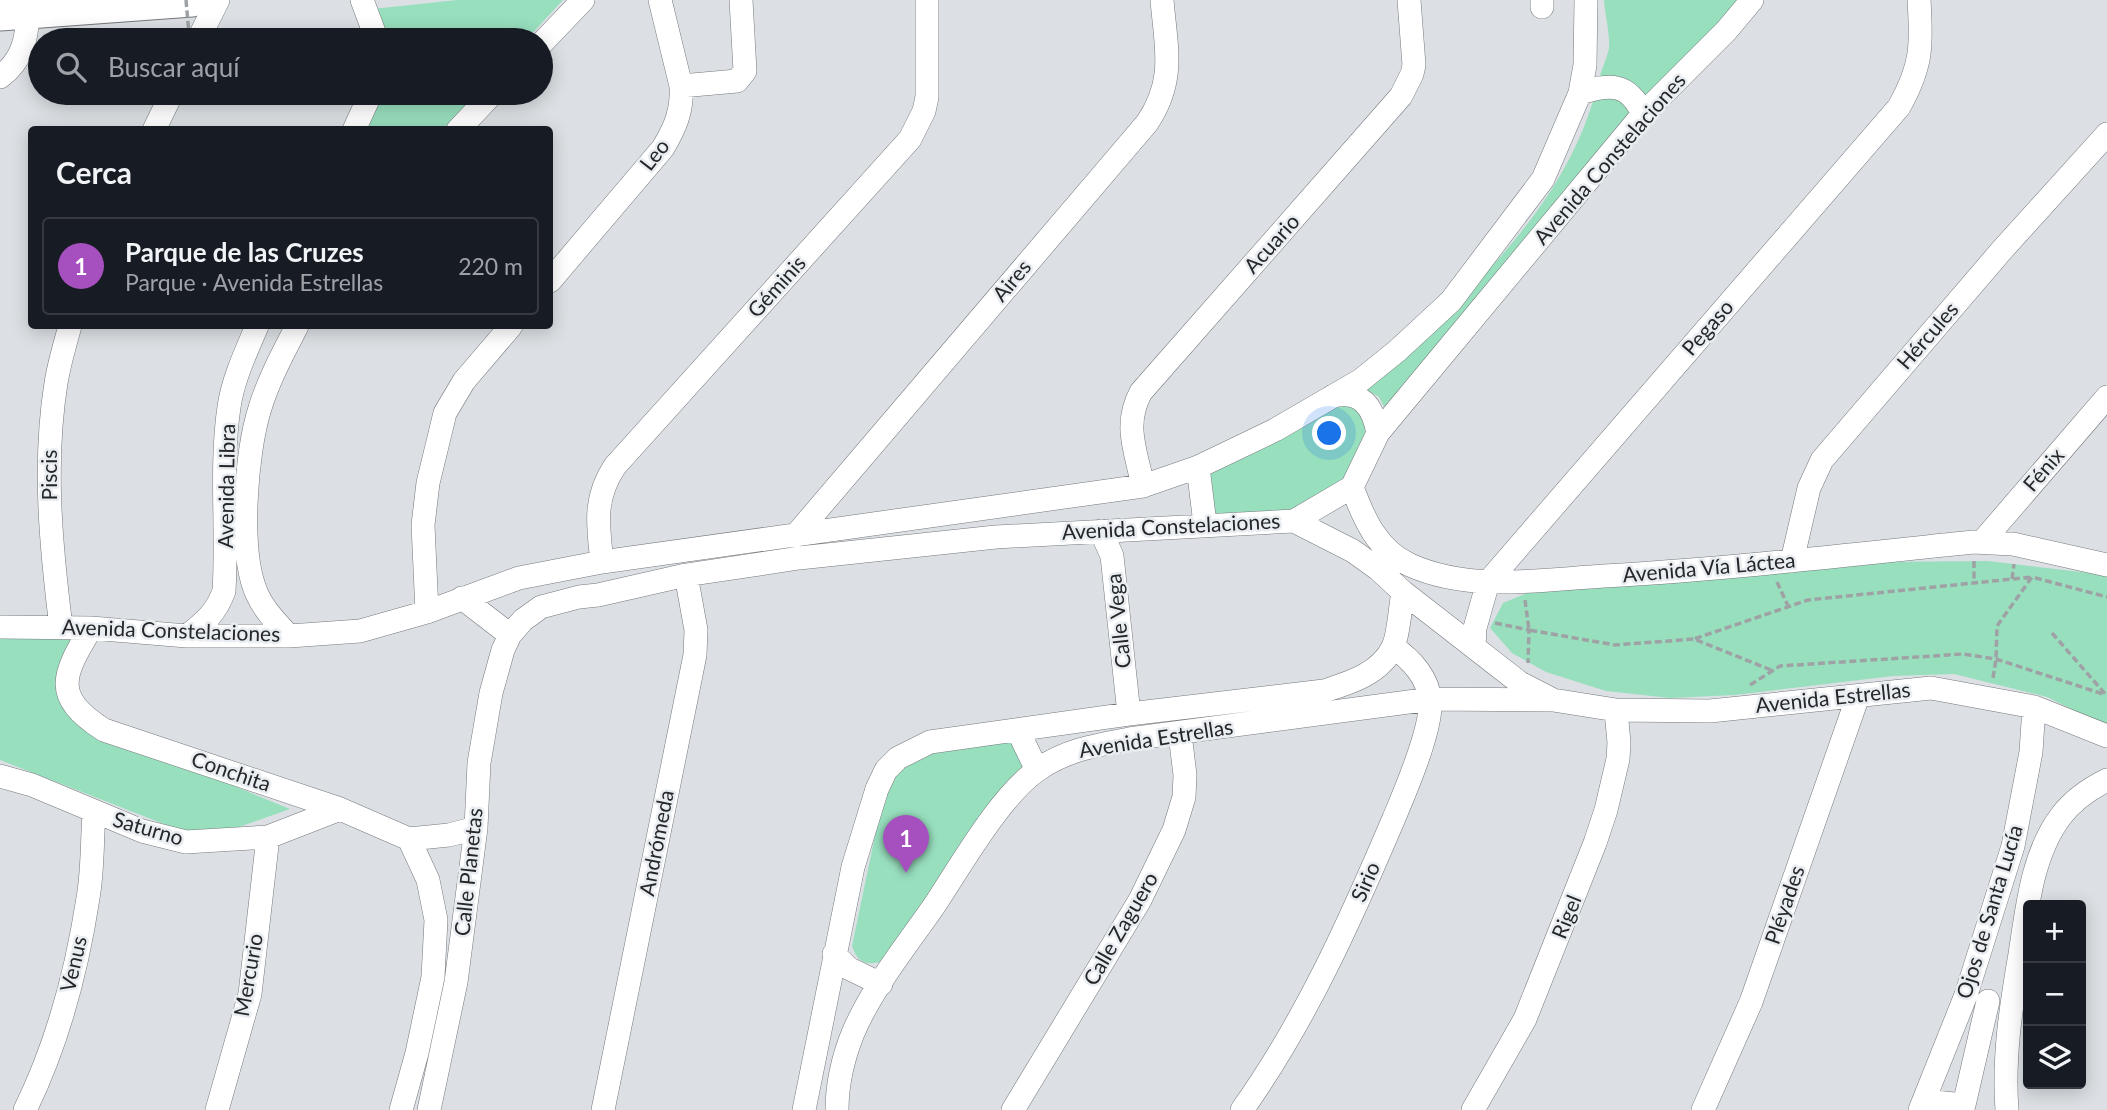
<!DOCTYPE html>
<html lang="es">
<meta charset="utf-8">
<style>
body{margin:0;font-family:Lato,sans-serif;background:#242831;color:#f1f3f6}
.controls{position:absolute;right:21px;bottom:21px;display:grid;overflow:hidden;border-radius:7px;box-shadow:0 4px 18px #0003}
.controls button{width:63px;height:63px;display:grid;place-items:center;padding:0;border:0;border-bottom:2px solid #363941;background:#171b24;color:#f1f3f6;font:35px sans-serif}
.you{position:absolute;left:1330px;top:434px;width:24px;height:24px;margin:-18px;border:5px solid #fff;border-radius:50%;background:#1a73e8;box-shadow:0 0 0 10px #1a73e833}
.badge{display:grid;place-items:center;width:46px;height:46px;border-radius:50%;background:#a550be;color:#fff;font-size:23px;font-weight:700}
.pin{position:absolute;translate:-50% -58px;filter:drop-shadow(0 2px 4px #0008)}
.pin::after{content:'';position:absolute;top:37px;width:24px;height:21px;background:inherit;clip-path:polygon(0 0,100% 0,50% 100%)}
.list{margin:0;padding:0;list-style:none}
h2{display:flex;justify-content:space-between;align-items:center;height:91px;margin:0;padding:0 28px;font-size:30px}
h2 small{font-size:23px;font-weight:400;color:#9ea1a6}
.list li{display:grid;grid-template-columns:46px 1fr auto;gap:21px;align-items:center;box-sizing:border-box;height:98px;margin:0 14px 14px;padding:0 14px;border:2px solid #363941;border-radius:7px}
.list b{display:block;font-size:26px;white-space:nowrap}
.list p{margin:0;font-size:23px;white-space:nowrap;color:#9ea1a6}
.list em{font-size:23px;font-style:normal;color:#9ea1a6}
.icon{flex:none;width:38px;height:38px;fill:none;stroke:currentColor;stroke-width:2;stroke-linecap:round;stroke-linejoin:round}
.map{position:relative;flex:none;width:2107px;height:1110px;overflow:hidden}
.search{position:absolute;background:#171b24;box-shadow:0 4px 18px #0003;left:28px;top:28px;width:525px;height:77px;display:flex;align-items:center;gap:18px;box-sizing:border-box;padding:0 24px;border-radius:38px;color:#9ea1a6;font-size:26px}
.panel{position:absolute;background:#171b24;box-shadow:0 4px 18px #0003;left:28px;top:126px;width:525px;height:203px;border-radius:7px}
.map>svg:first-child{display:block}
</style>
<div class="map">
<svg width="2107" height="1110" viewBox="0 0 2107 1110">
<rect width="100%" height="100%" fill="#dce0e4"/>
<!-- green -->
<path fill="#98dfbe" d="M457,0h106l-37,40h-139l-14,-31z
M1604,0h144l-364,407 -5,-10 -12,-7c92,-91 199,-176 231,-307 2,-11 9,-24 11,-35 1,-15 -4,-33 -5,-48z
M379,93h98l-34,36 -81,1z
M1341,400l30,16 -13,53 -57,42 -85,5 -10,-23 6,-30z
M1988,561l119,14v152l-60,-30 -93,-23 -61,2 -158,19 -65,3 -64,-7 -60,-19 -34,-19 -22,-25 13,-25 29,-12 338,-29z
M83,631l-13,19 11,73 209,86 -68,24h-35l-187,-73v-124z
M1010,739l19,24 -143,197c-17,6 -28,5 -34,-14l33,-158 27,-33z"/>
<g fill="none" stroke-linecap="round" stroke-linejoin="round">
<!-- minor casing -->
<g stroke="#75787c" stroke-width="24">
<path id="minor" d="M362,0l15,40
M1542,0v7
M198,40l20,-40
M541,44l42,-44
M0,77c23,-17 27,-38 28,-65
M681,86l56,-5 8,-10 -4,-71
M1580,93c30,-9 48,-11 63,21
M154,130l18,-37
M354,130l17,-37
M458,130l35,-37
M550,281l113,-133c12,-20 20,-38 18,-62l-21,-86
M1333,396c29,-6 40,11 45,37
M1198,467l7,57
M1143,486c-7,-35 -20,-61 -2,-94l260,-296 11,-22 2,-9 -5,-65
M1352,487c12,32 25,63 58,78 60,27 130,15 194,11 123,-7 246,-21 369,-34l40,2 94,21
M1294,521l59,30 25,18 25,23 117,91 33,17 63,10 94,1 221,-23 103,19 73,29
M1101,531l11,25 17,158
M795,536l352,-413c29,-43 19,-75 15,-123
M1982,542l125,-145
M1792,561l17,-73 13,-28 180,-210 105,-116
M602,562c-4,-37 -9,-63 13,-96l295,-327 14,-28 3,-14v-97
M462,598l48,37
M427,612l-4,-87 5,-42 17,-70 19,-32 47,-55
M0,627l91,1 96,8h102l71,-5 67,-19 92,-34 83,-16 541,-76 55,-19 77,-37 86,-50 36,-29 54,-50 92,-122 37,-86 5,-28 1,-65
M61,627c-10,-80 -18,-163 -5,-244 3,-19 9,-39 14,-57
M91,628c-28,47 -40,68 13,102l236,79 69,30 40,-4 27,-7
M187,636c18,-14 29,-23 37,-45 4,-61 -4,-123 5,-184 4,-28 17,-55 28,-81
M289,636c-12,-13 -25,-26 -32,-42 -19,-42 -11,-142 3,-186 9,-29 23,-55 37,-82
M1474,647l1,-19 13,-46 411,-475c23,-41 23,-61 20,-107
M1018,731l19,39
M0,776l32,9 110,46 44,11 82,-5 72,-28
M834,954l14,14 33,16
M1924,1101l40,4 24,-104
M25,1110c32,-65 52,-140 63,-212 5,-28 4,-58 6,-86
M217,1110l33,-116 18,-157
M401,1110l16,-57 16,-76 3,-57 -8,-40 -19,-41
M429,1110l27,-128 20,-154 3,-65 12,-70 12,-43 7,-15 13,-15 18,-13 38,-10 19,-2 88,-20 113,-17 197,-21 298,-16 58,-34 26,-54 265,-319 83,-83 26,-31
M603,1110l92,-455 1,-25 -10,-55
M804,1110l49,-243 24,-78 9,-19 12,-12 32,-16 199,-28 195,-23c25,-8 56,-17 69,-44 6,-13 7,-40 10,-55
M837,1110c0,-28 6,-52 16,-77 20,-47 55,-89 83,-130 25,-38 66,-110 103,-134 27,-19 58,-24 90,-30l302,-40 122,1
M1013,1110l127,-210 34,-70 10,-33 1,-22 -5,-41
M1242,1110c64,-90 109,-191 152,-292 11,-26 38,-89 36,-116 -1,-24 -19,-43 -37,-55
M1473,1110l52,-91 70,-176 11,-33 12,-51 1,-16 -3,-33
M1703,1110l48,-108 107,-306
M1920,1110l46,-115 47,-149 18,-94 3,-45
M2007,1110c-4,-52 4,-104 13,-156 7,-45 12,-100 41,-138 12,-16 28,-27 46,-36"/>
</g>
<!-- highway casing -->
<g stroke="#75787c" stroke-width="35">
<path id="highway" d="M0,14l192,-14"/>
</g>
<!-- path -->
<path stroke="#9fa2a5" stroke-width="3.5" stroke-dasharray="7 3.5" stroke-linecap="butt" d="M1974,561v23
M2012,579l2,-15
M1777,582l11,24
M1525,600l4,30 86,15 79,-6
M1495,623l34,7 -1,33
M2052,633l55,63
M1771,670l-77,-31 114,-39 224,-23
M1993,678l3,-19 1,-33 35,-49 75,20
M1750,685l30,-19 183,-12 33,5 107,35"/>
<!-- minor -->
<use href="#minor" stroke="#fff" stroke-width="23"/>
<!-- highway -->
<use href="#highway" stroke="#fff" stroke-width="33"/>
<!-- path-bridge -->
<path stroke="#9fa2a5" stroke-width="3.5" stroke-dasharray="7 3.5" stroke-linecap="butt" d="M186,0l3,34"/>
</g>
<g text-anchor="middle" stroke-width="5" stroke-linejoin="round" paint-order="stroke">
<!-- street labels -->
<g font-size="21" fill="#242627" stroke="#e9edf1">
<text transform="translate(655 155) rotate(-52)" y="7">Leo</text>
<text transform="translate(1610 159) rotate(-49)" y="7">Avenida Constelaciones</text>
<text transform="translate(1272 244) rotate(-48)" y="7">Acuario</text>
<text transform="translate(1012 281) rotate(-50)" y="7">Aires</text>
<text transform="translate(777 287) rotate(-48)" y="7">Géminis</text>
<text transform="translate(1708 328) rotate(-49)" y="7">Pegaso</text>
<text transform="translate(1928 336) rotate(-49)" y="7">Hércules</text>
<text transform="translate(2044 470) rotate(-49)" y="7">Fénix</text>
<text transform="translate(50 475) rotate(-90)" y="7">Piscis</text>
<text transform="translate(227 486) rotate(-89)" y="7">Avenida Libra</text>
<text transform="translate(1171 527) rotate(-3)" y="7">Avenida Constelaciones</text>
<text transform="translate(1709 568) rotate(-5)" y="7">Avenida Vía Láctea</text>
<text transform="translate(1119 621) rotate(-96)" y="7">Calle Vega</text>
<text transform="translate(171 631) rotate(2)" y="7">Avenida Constelaciones</text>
<text transform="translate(1833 698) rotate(-6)" y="7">Avenida Estrellas</text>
<text transform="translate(1156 739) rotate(-9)" y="7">Avenida Estrellas</text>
<text transform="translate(231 772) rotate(19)" y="7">Conchita</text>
<text transform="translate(148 829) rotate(16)" y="7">Saturno</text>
<text transform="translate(657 843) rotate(-79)" y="7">Andrómeda</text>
<text transform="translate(469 872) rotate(-84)" y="7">Calle Planetas</text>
<text transform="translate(1366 882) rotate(-66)" y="7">Sirio</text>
<text transform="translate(1785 905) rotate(-71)" y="7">Pléyades</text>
<text transform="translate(1990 912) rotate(-73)" y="7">Ojos de Santa Lucía</text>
<text transform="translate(1567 917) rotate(-68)" y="7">Rigel</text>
<text transform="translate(1121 929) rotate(-60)" y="7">Calle Zaguero</text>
<text transform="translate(74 964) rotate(-77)" y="7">Venus</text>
<text transform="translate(249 975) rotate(-80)" y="7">Mercurio</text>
</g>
</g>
</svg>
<div class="controls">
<button>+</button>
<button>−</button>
<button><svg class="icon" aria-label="layers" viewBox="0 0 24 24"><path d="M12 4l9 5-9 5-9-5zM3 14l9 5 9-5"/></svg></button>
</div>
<div class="you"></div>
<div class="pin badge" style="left:906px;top:873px">1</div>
<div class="search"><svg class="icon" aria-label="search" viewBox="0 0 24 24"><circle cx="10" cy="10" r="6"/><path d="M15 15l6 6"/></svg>Buscar aquí</div>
<section class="panel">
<h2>Cerca<small></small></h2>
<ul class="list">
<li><span class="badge">1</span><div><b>Parque de las Cruzes</b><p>Parque · Avenida Estrellas</p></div><em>220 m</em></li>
</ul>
</section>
</div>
